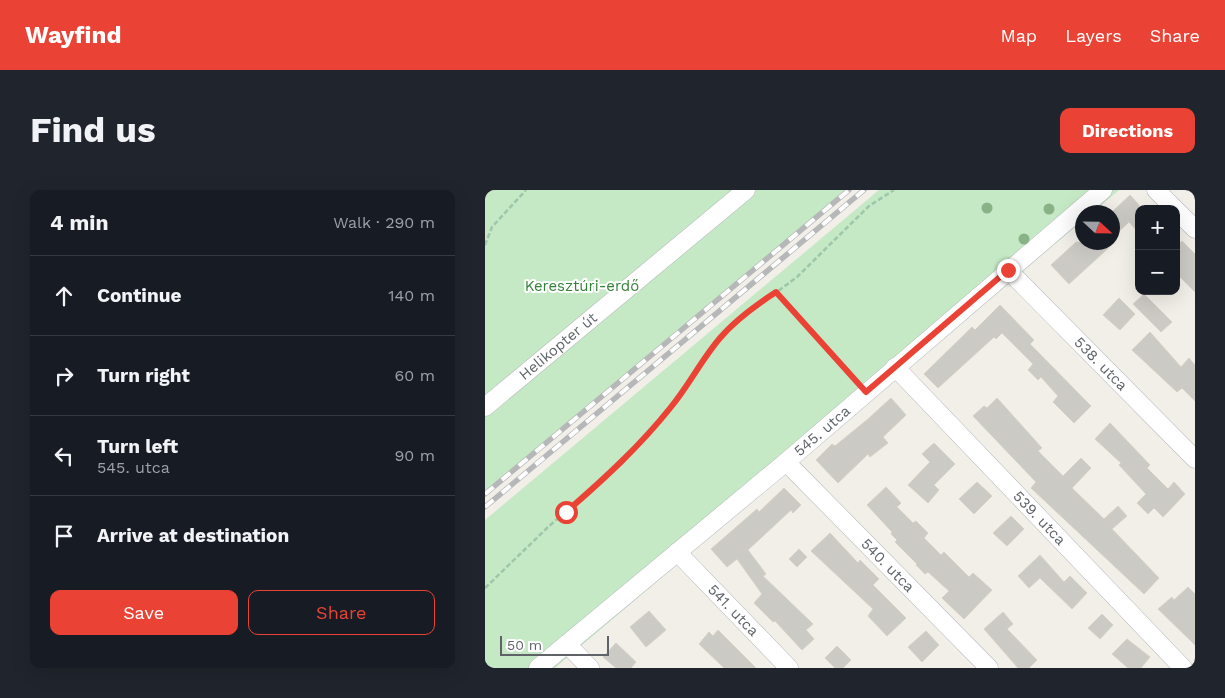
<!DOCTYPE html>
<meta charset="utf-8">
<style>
body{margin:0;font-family:"Work Sans",sans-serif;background:#20242c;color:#f1f3f6}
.controls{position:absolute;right:15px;top:15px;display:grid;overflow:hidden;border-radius:10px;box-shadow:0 5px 20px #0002}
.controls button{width:45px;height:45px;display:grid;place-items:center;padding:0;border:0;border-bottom:1px solid #363941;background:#171b24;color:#f1f3f6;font:25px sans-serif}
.compass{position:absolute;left:590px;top:15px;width:45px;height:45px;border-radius:50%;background:#171b24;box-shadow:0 5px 20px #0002;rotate:112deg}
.scale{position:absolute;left:15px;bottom:12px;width:109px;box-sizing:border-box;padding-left:5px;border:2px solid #5f6368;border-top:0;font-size:14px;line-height:18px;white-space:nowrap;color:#5f6368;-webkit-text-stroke:4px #fff;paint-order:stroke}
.stop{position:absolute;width:15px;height:15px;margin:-11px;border:4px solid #ea4335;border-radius:50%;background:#fff}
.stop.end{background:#ea4335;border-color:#fff;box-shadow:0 1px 5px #0008}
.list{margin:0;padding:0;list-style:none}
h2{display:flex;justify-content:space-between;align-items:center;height:65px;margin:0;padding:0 20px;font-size:21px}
h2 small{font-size:16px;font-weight:400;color:#9ea1a6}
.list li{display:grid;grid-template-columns:32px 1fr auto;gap:15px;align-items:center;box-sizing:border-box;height:80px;padding:0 20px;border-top:1px solid #363941}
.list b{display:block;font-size:19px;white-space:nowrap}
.list p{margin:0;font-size:16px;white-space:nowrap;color:#9ea1a6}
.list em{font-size:16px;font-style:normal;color:#9ea1a6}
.actions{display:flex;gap:10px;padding:15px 20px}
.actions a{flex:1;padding:11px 0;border:1px solid #ea4335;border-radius:10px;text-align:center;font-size:18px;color:#ea4335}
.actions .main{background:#ea4335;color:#fff}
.icon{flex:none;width:28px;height:28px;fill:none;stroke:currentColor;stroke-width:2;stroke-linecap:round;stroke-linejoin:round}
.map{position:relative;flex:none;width:710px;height:478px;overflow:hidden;border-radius:10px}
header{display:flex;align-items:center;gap:30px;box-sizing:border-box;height:70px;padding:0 25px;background:#ea4335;color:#fff}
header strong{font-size:24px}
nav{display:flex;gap:28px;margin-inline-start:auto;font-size:18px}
.intro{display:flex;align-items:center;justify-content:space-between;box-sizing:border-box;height:120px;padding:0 30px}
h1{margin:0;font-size:35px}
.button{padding:12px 22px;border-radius:10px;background:#ea4335;color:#fff;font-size:18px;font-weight:700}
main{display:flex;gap:30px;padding:0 30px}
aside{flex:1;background:#171b24;border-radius:10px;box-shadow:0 5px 20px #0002}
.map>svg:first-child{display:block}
</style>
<header>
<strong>Wayfind</strong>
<nav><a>Map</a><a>Layers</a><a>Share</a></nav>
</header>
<div class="intro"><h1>Find us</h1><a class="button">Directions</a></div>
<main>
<aside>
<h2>4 min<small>Walk · 290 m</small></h2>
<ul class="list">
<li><svg class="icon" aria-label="ahead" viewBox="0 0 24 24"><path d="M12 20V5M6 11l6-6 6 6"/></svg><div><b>Continue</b></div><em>140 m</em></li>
<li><svg class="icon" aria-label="right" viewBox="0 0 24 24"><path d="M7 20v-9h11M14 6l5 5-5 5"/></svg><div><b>Turn right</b></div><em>60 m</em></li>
<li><svg class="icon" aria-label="left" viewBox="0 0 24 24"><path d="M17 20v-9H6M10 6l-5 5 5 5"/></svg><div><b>Turn left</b><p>545. utca</p></div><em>90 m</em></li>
<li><svg class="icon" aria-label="arrive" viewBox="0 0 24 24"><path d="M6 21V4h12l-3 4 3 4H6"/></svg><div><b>Arrive at destination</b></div></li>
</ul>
<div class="actions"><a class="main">Save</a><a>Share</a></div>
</aside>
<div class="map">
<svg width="710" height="478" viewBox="0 0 710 478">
<rect width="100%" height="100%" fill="#f1efe8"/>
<!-- green -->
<path fill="#c5e8c5" d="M0,0h361l-361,302z
M394,0h240l-26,22h-10l-1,9 -527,447h-70v-148z"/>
<!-- building -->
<path fill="#cccac5" stroke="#d6d1c6" d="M645,5l9,10v28l-10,-11 -16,15v-26z
M697,51l13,13v38l-19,-19v-27z
M591,52h39l-46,42 -18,-19z
M659,104l28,28 -11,10 -28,-28z
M634,108l16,16 -15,16 -17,-15z
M515,115l34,35 -4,4 61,62 -17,17 -21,-21 5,-6 -17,-19 -3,3 -10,-10 5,-6 -31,-31 -6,6 -2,-2 -56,51 -14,-14 48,-47 3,3z
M665,142l31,35 8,-9 6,7v36l-13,-13 -5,4 -45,-42z
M406,208l15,17 -23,22 5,6 -18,14 -2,-3 -30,29 -22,-23 16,-16 3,2 33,-27z
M512,208l45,50 -4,3 25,25 18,-18 10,10 -19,20 32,31 14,-13 9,10 -15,13 47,49 -15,16 -113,-106 5,-6 -63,-66 11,-10 3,2z
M625,233l40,42 -3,3 21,21 6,-7 11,12 -22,23 -9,-9 -6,6 -11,-11 9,-9 -27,-29 2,-2 -26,-24z
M449,253l21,21 -21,21 5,5 -11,13 -20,-18 22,-23 -8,-8z
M492,292l15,14 -18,18 -15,-15z
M401,297l15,16 -4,4 16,16 3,-2 12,12 -4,5 17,17 3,-3 25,25 4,-4 19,17 -28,29 -22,-21 7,-7 -21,-19 -3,2 -9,-9 1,-1 -22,-22 2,-2 -6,-6 1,-2 -25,-27z
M299,298l17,17 -8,8 -2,-3 -43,40 18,24 -3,2 50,48 -7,6 8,9 -12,11 -27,-29 -2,1 -19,-19 8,-9 -25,-35 -10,8 -16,-18 46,-40 2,3z
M526,326l13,13 -17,17 -14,-13z
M345,343l28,30 2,-3 19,19 -6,6 33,33 -19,18 -19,-20 5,-7 -62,-58z
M314,359l8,8 -10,10 -8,-8z
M555,365l24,27 6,-6 17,17 -15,16 -32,-31 -11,10 -11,-12z
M703,397l7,7v51l-37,-36 14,-12 2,3z
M164,421l17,19 -20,17 -16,-20z
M518,422l10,12 -6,5 30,31 -8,8h-11l-34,-39z
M617,424l11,11 -13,14 -12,-11z
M233,440l38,38h-32l-25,-24 10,-12 4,4z
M441,441l13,14 -17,17 -14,-15z
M642,449l23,18 -9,11h-13l-16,-14z
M131,453l20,19 -5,6h-15l-13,-11z
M352,456l14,14 -8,8h-8l-10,-10z"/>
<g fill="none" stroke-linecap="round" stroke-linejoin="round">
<!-- minor casing -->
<g stroke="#b5b8bc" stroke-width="19">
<g id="minor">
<path d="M671,0l19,19"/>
<path d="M691,20l19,19"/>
<path id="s1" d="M523,80l187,189"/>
<path id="s2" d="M410,177l288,301"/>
<path id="s3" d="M0,217l261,-217"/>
<path id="s4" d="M301,272l203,206"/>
<path id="s5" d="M192,362l112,116"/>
<path d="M82,454l23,24"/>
<path id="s6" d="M53,478l248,-206 317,-272"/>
</g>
</g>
<!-- path -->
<path stroke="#9cc7a9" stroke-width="2.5" stroke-dasharray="5 2.5" stroke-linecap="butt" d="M0,55l7,-18 34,-37
M291,102l81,90
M0,398l62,-60 83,-74 43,-50 35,-51 24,-28 65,-48 72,-71 25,-16"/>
<!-- minor -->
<use href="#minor" stroke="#fff" stroke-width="18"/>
<!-- rail casing -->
<g stroke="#b6b7b8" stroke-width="5.5">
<path id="rail" d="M0,304l364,-304
M0,317l379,-317"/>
</g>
<!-- rail -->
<use href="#rail" stroke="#fff" stroke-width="4" stroke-dasharray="11" stroke-linecap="butt"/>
</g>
<!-- trees -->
<g fill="#89b387">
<circle cx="502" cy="18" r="5.5"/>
<circle cx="564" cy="19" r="5.5"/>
<circle cx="539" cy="49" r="5.5"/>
</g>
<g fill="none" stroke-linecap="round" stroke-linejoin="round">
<!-- route -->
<path stroke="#ea4335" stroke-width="6" d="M81,322c38,-33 74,-66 105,-105 18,-22 31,-48 49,-69 16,-19 36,-33 56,-46l90,100 142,-122"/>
</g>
<g text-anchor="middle" stroke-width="4" stroke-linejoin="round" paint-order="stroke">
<!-- park labels -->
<g font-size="15" fill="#348238" stroke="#fff">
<text x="97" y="101">Keresztúri-erdő</text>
</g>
<!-- street labels -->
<g font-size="15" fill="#5f6368" stroke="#fff">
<text dy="5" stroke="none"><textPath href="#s3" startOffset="95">Helikopter út</textPath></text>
<text dy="5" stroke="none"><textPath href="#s1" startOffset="132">538. utca</textPath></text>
<text dy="5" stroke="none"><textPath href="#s6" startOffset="370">545. utca</textPath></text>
<text dy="5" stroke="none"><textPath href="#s2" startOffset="209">539. utca</textPath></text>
<text dy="5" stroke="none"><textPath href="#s4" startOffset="145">540. utca</textPath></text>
<text dy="5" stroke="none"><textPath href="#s5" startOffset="81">541. utca</textPath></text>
</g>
</g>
</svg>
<div class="controls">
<button>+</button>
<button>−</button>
</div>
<svg class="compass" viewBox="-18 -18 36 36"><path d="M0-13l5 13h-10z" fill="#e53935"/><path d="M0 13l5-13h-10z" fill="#9ea1a6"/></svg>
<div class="scale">50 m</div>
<div class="stop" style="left:81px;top:322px"></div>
<div class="stop end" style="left:523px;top:80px"></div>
</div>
</main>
